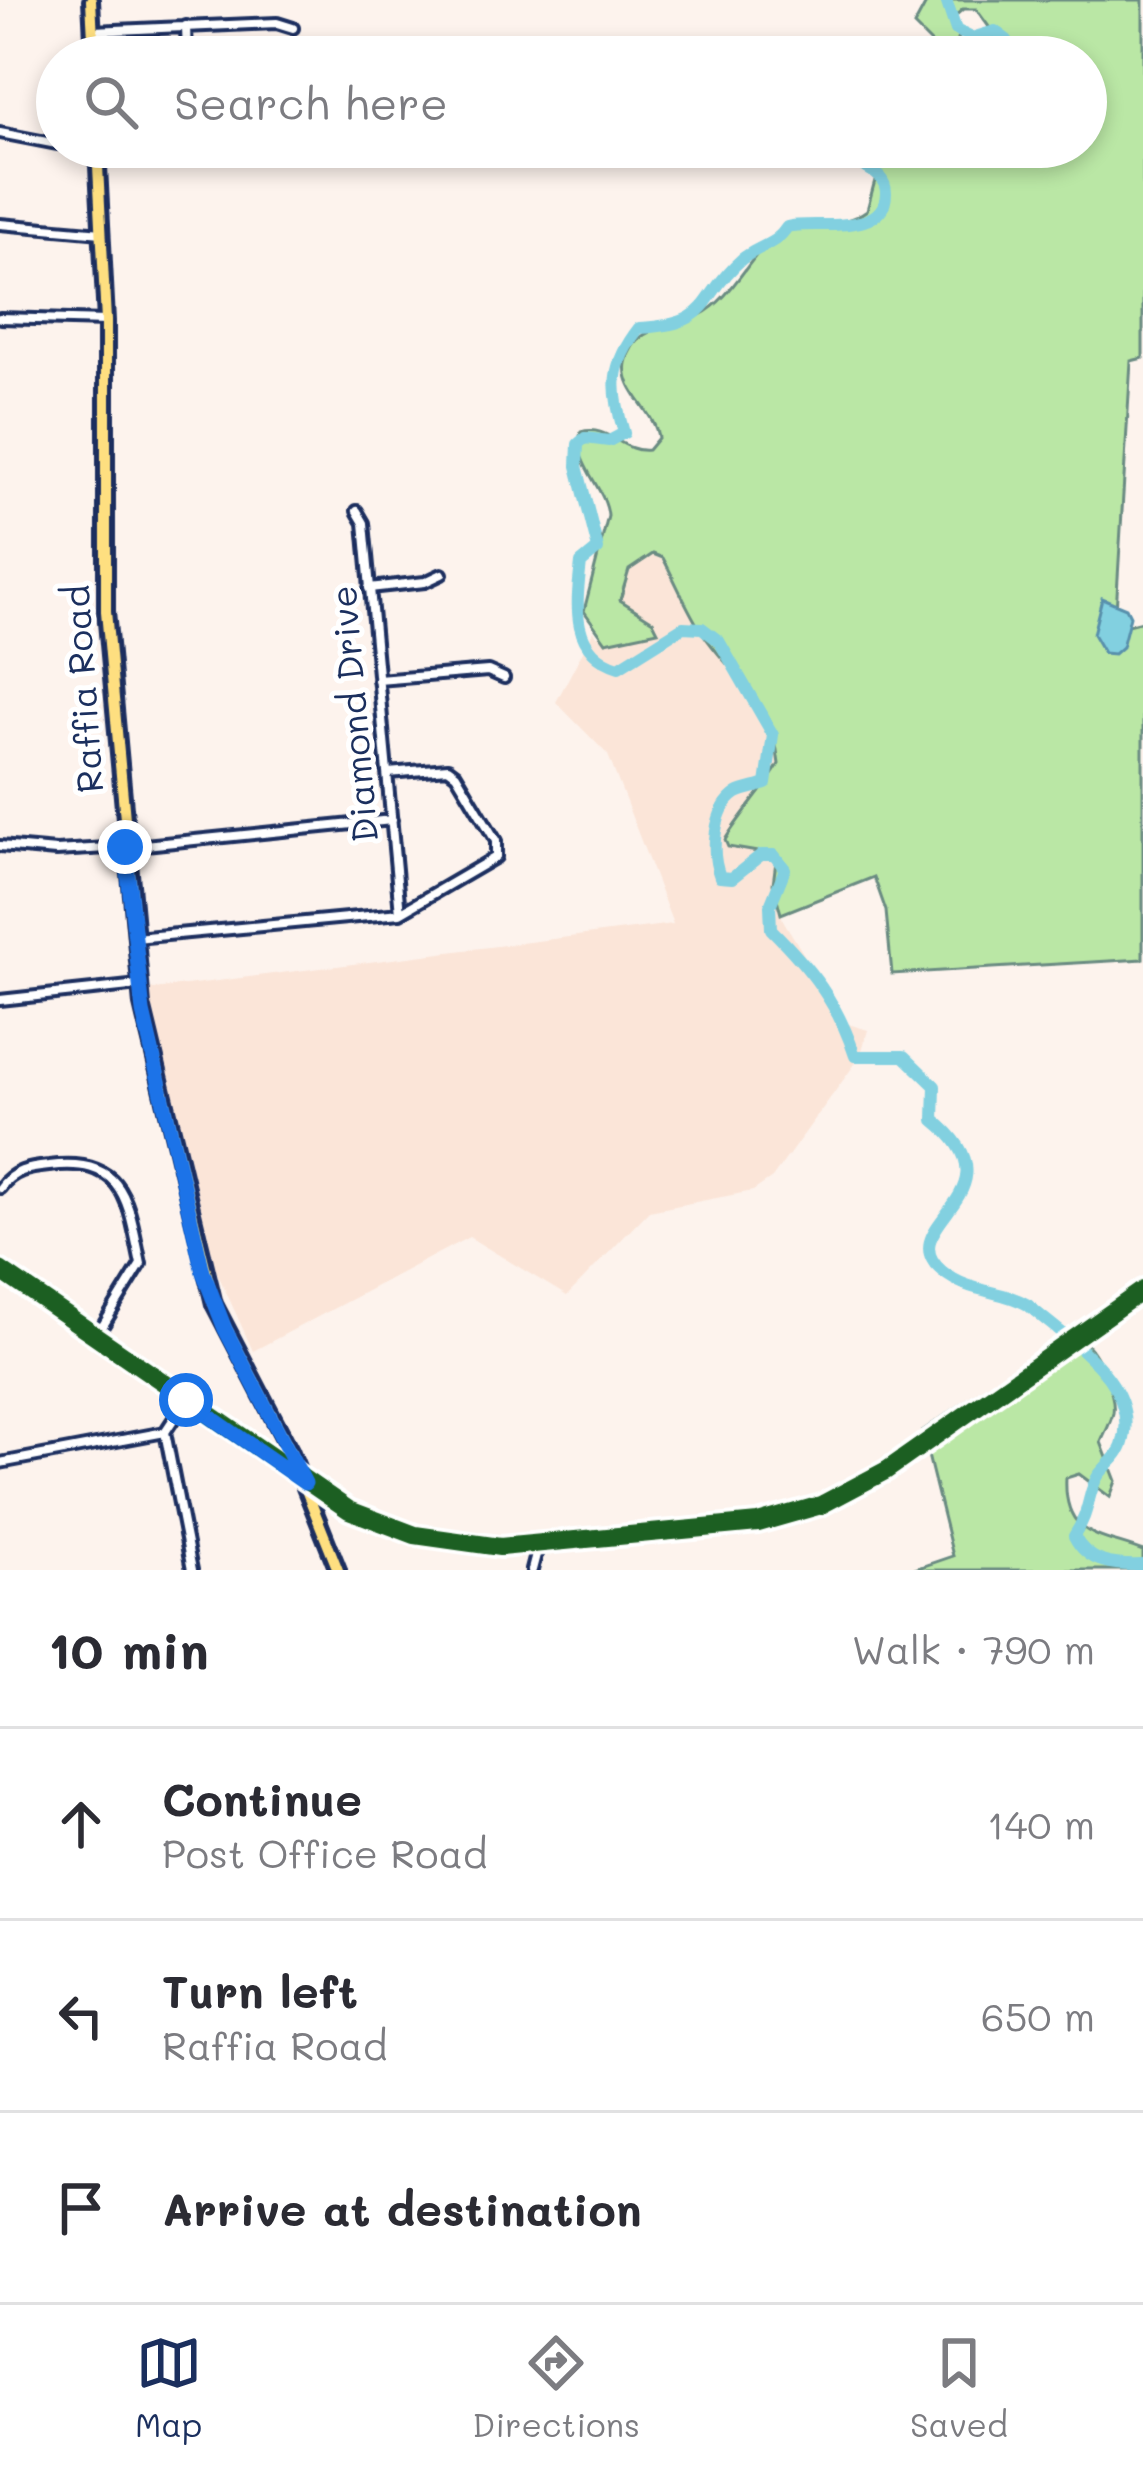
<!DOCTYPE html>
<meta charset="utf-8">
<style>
body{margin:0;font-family:Mali,sans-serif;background:#f2f2f3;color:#2b2b33}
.stop{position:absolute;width:36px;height:36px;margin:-27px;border:9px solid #1a73e8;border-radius:50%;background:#fff}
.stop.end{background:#1a73e8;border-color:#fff;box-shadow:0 3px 12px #0008}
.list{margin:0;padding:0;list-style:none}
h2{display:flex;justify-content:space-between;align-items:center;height:156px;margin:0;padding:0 48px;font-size:51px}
h2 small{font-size:39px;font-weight:400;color:#7c7c81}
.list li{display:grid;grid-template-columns:78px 1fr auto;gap:36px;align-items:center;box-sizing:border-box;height:192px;padding:0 48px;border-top:3px solid #e1e1e2}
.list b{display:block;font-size:45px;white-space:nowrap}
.list p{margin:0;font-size:39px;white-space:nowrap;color:#7c7c81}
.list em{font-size:39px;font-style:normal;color:#7c7c81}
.icon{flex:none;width:66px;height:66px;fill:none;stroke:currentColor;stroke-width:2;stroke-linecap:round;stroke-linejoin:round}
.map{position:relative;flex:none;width:1143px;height:1570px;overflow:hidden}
.search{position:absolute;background:#fff;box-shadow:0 6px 18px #0003;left:36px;right:36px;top:36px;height:132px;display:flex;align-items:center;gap:30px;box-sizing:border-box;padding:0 42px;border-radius:66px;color:#7c7c81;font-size:45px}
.sheet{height:732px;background:#fff}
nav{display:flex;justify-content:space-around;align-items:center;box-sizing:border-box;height:168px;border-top:3px solid #e1e1e2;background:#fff;font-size:33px;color:#7c7c81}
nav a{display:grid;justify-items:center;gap:6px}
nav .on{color:#1b2f5e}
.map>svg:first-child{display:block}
</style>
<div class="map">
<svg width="1143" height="1570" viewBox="0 0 1143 1570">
<rect width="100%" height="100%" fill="#fdf3ed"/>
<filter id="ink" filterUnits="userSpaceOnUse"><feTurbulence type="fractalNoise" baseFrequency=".00833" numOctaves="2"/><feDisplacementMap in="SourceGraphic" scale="24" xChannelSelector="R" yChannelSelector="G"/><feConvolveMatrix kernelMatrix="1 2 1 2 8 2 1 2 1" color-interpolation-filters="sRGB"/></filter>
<g filter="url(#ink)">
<!-- built -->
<path fill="#fbe5d8" d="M653,554l10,4 35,70 47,53 33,71 1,12 -17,17 -15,32 -13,12 -6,22 41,7 7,7 -3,23 10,36 62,103 23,7 -8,27 -88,121 -19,13 -104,20 -82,85 -98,-59 -216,114 -53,-116 -62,-244 535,-67 -65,-169 -52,-53 38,-72 3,6 56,-15 -33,-20 9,-31z"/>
<!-- green -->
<path fill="#bae7a5" stroke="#6a8b82" stroke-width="3" d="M928,0h215v358l-12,3 -16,267 28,-7v338l-251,15 -6,-63 -12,-34 -93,37 -8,-30 3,-23 -7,-7 -41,-7 -3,-7c15,-25 41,-53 54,-76 -7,-70 -50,-87 -81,-138 -13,-21 -23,-46 -35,-68l-10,-4 -24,16 -9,30 33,21 5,10 -52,11 -22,-31 24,-95c-2,-29 -37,-54 -27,-84 27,-8 41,21 67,18l10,-12c-3,-27 -37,-47 -32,-75 8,-39 46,-35 74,-48 34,-17 50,-63 78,-80 28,-17 61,-4 89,-25l17,-63h202v-90h-94l3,-22 -19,-26h-13l-8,7 4,21 -6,15h-13l-26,-26z
M1082,1340c16,10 34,54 31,73 -2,9 -8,20 -12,29l15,39 -6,16 -31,-23 -13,4c-3,60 36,57 77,73v19h-231l41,-14 -31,-125 125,-86z"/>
<!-- water -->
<path fill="#82d0e0" stroke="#5990ac" stroke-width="3" d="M1102,598l24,10 4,8 -8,31 -8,7 -10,-1 -11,-19z"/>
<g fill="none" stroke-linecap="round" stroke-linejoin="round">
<!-- river -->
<path stroke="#82d0e0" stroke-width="12" d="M946,0l10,30 16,8 23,-7 12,9 -6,17
M866,147l-3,19c12,7 23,12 23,27 0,45 -74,27 -99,34 -11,18 -29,19 -45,32 -46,40 -26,65 -103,69 -29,37 -28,61 -15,105l-15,8 -24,-3 -7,6 -1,22 21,83 -17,14c-5,43 -11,89 38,104l64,-40 19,1 17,13 54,94 -7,49c-8,3 -22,5 -29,9 -25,16 -26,61 -17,84l12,1 29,-23h13l11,14 -15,37 1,23c39,39 67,74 84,127h49l31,30 -1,34c92,74 -46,105 8,151 28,23 59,18 86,34 40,36 115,78 94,141 -4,12 -17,19 -24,30 -11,17 -7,35 -24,60 14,28 40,30 69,29"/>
<!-- minor casing -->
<g stroke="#1b2f5e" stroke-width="16">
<path id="minor" d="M186,26l1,31
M93,31l184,-8 16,5
M0,133l57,11
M0,224l102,9
M0,318l106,3
M357,511l7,12 36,390
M369,588l56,-6 17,-8
M378,680l110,-9 16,7
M0,846l56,5 69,-4 267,-27
M135,938l265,-25 96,-56v-16l-40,-67 -8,-6 -60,5
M0,1000l139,-15
M0,1188c13,-18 29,-20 49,-22 78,-10 79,38 92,98l-45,73
M0,1270l349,240 66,25 85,12 258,-24 63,-18 66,-35 256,-180
M186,1400l-21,32 27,138
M0,1463l165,-31
M532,1570l6,-23"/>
</g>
<!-- major casing -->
<g stroke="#1b2f5e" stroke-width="20">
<path id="major" d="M91,0l3,57
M97,147l9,174v290l36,394 72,299 76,146 48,120"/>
</g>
<!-- minor -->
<use href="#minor" stroke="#fff" stroke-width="8"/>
<!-- major -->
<use href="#major" stroke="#fedf80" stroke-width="10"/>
<!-- cycleway casing -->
<g stroke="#fff" stroke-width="26">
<path id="cycleway" d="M0,1270l349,240 66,25 85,12 258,-24 63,-18 66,-35 256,-180"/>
</g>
<!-- cycleway -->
<use href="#cycleway" stroke="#1b5e20" stroke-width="18"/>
</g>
</g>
<g fill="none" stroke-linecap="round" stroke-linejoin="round" filter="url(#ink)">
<!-- route -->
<path stroke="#1a73e8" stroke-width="15" d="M125,847l18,165 60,260 22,57 80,154 -119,-83"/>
</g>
<g text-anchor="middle" stroke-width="10" stroke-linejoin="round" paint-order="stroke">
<!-- street labels -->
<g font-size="36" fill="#1b2f5e" stroke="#fff">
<text transform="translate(83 689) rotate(-94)" y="13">Raffia Road</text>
<text transform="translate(354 714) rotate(-95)" y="13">Diamond Drive</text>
</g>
</g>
</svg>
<div class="stop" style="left:186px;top:1400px"></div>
<div class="stop end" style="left:125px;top:847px"></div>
<div class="search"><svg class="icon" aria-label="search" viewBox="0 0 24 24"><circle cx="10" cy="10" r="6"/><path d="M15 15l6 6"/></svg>Search here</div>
</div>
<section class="sheet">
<h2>10 min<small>Walk · 790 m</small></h2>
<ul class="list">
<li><svg class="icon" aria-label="ahead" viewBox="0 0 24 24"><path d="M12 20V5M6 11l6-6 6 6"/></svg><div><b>Continue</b><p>Post Office Road</p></div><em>140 m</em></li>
<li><svg class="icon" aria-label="left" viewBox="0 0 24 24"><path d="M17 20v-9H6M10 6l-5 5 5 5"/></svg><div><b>Turn left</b><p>Raffia Road</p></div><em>650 m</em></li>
<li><svg class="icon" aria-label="arrive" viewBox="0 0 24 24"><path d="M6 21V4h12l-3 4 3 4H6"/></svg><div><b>Arrive at destination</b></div></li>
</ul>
</section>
<nav>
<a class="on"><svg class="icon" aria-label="map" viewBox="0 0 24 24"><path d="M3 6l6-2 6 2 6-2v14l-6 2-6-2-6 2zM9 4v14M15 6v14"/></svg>Map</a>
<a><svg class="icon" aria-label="directions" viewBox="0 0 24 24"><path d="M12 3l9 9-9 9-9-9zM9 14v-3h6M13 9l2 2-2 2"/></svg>Directions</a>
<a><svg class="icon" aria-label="saved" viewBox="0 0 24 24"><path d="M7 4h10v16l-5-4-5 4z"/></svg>Saved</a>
</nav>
